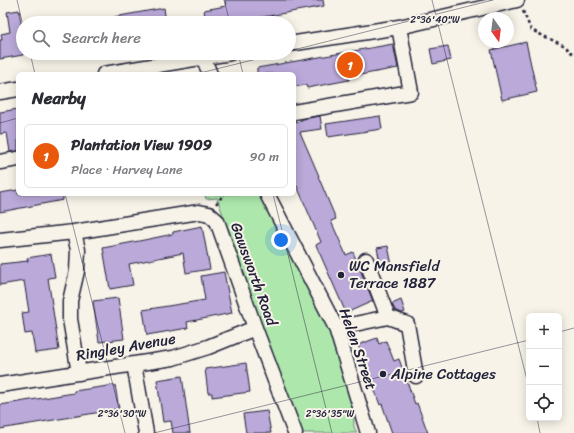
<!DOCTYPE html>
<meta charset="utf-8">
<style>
body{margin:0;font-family:Sriracha,sans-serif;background:#f2f2f3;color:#2b2b33}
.controls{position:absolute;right:12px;bottom:12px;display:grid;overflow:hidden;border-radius:6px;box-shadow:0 2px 10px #0003}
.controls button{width:36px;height:36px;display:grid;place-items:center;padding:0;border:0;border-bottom:1px solid #e1e1e2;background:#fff;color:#2b2b33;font:20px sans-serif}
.compass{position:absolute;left:478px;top:12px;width:36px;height:36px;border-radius:50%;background:#fff;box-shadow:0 2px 10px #0003;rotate:166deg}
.you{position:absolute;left:281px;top:240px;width:14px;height:14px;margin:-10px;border:3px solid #fff;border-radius:50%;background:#1a73e8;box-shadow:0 0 0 6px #1a73e833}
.badge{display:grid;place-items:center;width:26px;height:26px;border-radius:50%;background:#ea580c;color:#fff;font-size:13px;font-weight:700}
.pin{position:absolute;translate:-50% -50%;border:2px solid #fff;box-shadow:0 1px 4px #0006}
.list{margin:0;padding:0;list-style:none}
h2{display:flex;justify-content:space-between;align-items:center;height:52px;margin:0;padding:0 16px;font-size:17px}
h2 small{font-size:13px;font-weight:400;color:#7c7c81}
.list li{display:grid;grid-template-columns:26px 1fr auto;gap:12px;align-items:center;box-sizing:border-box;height:64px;margin:0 8px 8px;padding:0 8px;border:1px solid #e1e1e2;border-radius:6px}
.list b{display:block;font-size:15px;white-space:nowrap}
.list p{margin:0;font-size:13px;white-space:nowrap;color:#7c7c81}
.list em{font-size:13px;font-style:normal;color:#7c7c81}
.icon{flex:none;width:22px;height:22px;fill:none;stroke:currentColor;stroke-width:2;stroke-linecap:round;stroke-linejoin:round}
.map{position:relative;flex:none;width:574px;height:433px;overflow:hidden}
.search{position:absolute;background:#fff;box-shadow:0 2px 10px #0003;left:16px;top:16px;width:280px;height:44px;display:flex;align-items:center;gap:10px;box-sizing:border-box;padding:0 14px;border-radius:22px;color:#7c7c81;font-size:15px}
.panel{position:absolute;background:#fff;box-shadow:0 2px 10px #0003;left:16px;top:72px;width:280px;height:124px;border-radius:6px}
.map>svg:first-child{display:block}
</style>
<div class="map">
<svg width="574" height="433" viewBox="0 0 574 433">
<rect width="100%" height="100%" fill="#f7f3e8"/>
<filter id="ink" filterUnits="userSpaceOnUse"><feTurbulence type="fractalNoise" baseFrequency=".025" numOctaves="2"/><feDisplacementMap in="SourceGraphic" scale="8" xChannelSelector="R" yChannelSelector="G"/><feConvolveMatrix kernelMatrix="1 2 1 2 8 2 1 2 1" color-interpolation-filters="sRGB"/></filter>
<g filter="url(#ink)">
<!-- green -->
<path fill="#ade7ac" stroke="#688474" d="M205,194h53l5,8 14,14 2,19 15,16 39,80 20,67 1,29 3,6h-54l-33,-84 -53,-151 -11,1z"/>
<!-- building -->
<path fill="#baa9d9" stroke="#22223b" d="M225,0h98l1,6 -83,15 1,2h-36l-2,-13 22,-4z
M164,8l2,15h-51l-1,-6z
M19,10l3,19h1v26l-23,4v-19h2l-1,-6 9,-2 -3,-20z
M526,42l11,50 -35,8 -11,-50z
M393,44l5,24 -49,9v3l-42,8 -1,-3 -12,2v-13h-37v-6z
M448,46l3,14 -18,4 -3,-15z
M18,109v42l-8,1 -3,-19 -7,1v-22z
M320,116l2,13 -22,3 19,44h-1l18,43 -5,2 15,34 7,-3 20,49 -27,12 -30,-68 5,-3 -24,-56 -3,1v-67l2,3 7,-4z
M380,116l2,13 -54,8 -2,-13z
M18,190v4h45v6l-63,12v-19z
M202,226l8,43 -24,4 -3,-20 -54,11 4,21 -23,4 -7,-41 41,-8 29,-6v-2z
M388,246l4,19 -11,2 -4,-19z
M51,254l4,23 -7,1 11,72 -24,3 -3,-20 -7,1 -3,-21 7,-1 -5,-31 -24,4v-21l28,-3 -1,-3z
M224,272l8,41 -45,9 1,6 -41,7 -4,-25 62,-10 -4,-24z
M118,298l6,41 -25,3 -6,-41z
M401,300l4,12 -3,1 -7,-3 -3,-6z
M377,338l2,6 7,-3 8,20 5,-2 16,45 2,-1 11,30h-36l-10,-29 -2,1 -22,-60z
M246,363l4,29 -38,5v-4h-4l-3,-24z
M182,376l8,57h-17l-2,-12 -8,1 -6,-42z
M115,385l4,24 -119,20v-24l74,-12v-2z
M267,411l4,22h-25l-3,-19z"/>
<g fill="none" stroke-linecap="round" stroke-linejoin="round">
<!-- minor casing -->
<g stroke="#22223b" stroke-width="17">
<path id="minor" d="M289,44l110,-17 118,-27
M203,57l7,17
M104,74l126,-21
M0,92l18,-3
M294,112l117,-20 -12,-65
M0,162l18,-3
M267,194l69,134 32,105
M74,232l4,18 -1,21 -7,30v18l9,54
M0,240l74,-8 125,-20 10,2 8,7 38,107 40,105
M366,260l22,57 19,7 9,52
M336,328l52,-11
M134,364l12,69
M0,385l173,-27 35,-11 47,-19"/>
</g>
<!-- path -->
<path stroke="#22223b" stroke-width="2.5" stroke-dasharray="3 3" stroke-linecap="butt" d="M523,11l8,19 34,16 9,9
M216,204l8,-10"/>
<!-- minor -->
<use href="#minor" stroke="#f7f3e8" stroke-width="14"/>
</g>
</g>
<!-- ticks -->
<path fill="none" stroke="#22223b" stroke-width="1" stroke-opacity="0.45" d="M17,0l6,26M224,0l6,23M432,0l97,388M289,51l204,-51M30,53l5,21M238,53l5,21M196,74l85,-21M0,123l18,-5M65,194l60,239M273,194l59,239M559,332l15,-4M537,418l3,15M154,433l375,-93"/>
<!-- markers -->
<g fill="#22223b" stroke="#f7f3e8" stroke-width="1.5">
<circle cx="341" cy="275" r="4"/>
<circle cx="383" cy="374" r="4"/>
</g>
<g text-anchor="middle" stroke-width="4" stroke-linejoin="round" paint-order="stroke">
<!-- poi labels -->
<g font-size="15" fill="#22223b" stroke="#f7f3e8" text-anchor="start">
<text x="349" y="271">WC Mansfield<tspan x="349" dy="17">Terrace 1887</tspan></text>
<text x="391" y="379">Alpine Cottages</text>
</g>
<!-- street labels -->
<g font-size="15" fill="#22223b" stroke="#f7f3e8">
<text transform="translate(254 274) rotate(70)" y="5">Gawsworth Road</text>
<text transform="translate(126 347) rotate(-10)" y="5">Ringley Avenue</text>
<text transform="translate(358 349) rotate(71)" y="5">Helen Street</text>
</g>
</g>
<g font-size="10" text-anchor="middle" fill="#22223b" stroke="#f7f3e8" stroke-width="4" stroke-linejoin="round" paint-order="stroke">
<text x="435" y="23">2°36'40"W</text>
<text x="122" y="417">2°36'30"W</text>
<text x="330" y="417">2°36'35"W</text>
</g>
</svg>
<div class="controls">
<button>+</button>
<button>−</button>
<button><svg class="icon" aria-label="locate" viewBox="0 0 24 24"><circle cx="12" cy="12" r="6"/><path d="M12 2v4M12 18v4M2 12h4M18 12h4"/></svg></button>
</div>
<svg class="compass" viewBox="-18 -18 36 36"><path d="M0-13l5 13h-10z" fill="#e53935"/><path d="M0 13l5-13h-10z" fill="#7c7c81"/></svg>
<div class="you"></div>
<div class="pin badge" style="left:350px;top:65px">1</div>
<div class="search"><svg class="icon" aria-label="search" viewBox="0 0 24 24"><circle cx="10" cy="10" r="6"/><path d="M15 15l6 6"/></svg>Search here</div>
<section class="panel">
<h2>Nearby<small></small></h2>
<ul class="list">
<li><span class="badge">1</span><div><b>Plantation View 1909</b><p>Place · Harvey Lane</p></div><em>90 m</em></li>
</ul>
</section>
</div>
